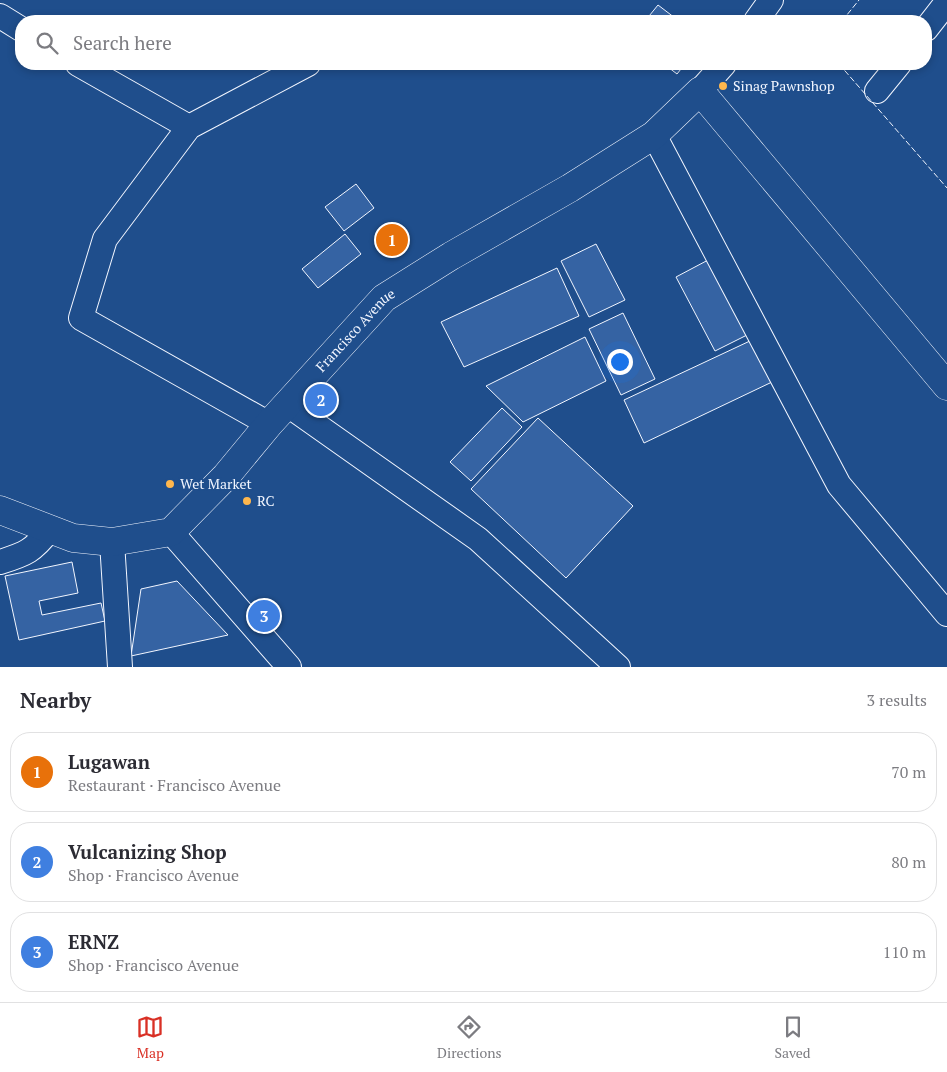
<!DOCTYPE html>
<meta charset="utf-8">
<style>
body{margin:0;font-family:"PT Serif",serif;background:#f2f2f3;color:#2b2b33}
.you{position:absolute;left:619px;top:361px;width:18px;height:18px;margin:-12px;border:4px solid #fff;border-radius:50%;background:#1a73e8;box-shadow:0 0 0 8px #1a73e833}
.badge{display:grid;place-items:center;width:32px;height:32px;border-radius:50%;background:#d93025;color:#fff;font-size:16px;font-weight:700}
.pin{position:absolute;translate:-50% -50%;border:2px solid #fff;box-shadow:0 1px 5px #0006}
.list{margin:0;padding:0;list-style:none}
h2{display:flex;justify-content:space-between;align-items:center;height:65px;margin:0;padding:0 20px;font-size:21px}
h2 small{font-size:16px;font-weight:400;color:#7c7c81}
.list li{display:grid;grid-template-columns:32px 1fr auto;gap:15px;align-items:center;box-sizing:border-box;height:80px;margin:0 10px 10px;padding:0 10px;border:1px solid #e1e1e2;border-radius:20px}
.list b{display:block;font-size:19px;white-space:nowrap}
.list p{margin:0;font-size:16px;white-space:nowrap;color:#7c7c81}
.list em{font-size:16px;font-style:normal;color:#7c7c81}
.icon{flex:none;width:28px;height:28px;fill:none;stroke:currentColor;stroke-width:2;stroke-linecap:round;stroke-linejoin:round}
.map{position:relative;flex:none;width:947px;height:667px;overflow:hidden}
.search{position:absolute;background:#fff;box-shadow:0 2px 8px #0003;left:15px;right:15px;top:15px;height:55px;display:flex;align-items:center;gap:12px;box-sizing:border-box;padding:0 18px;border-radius:20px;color:#7c7c81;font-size:19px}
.sheet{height:335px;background:#fff}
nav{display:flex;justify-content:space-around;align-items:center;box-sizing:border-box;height:70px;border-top:1px solid #e1e1e2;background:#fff;font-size:14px;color:#7c7c81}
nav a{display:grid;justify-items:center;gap:2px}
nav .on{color:#d93025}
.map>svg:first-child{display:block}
</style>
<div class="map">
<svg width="947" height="667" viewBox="0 0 947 667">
<rect width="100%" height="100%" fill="#1f4e8c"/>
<!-- building -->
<path fill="#3563a3" stroke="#f2f6ff" d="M658,5l21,16h-34z
M664,64h21l-8,10z
M356,184l18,24 -30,23 -19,-24z
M345,234l16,20 -43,34 -16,-19z
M596,244l29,56 -36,17 -28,-56z
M710,259l39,75 -34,17 -39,-74z
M557,268l22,48 -115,51 -23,-45z
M623,313l32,66 -34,16 -32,-66z
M585,337l21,44 -83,41 -37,-36z
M752,340l20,42 -128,61 -20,-43z
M502,408l20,19 -51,54 -21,-19z
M538,418l95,88 -67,72 -95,-89z
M72,562l6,31 -39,8 3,14 59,-12 4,18 -86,19 -14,-64z
M177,581l51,54 -97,21 10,-67z"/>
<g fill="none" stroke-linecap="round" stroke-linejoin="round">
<!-- minor casing -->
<g stroke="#f2f6ff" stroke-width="26">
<path id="minor" d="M0,16l21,13
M756,21l15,-21
M926,29l21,-27
M78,64l111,63
M700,91l24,-27
M877,91l22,-27
M654,135l185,350 108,129
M288,405l190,134 140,128
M269,424l-188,-106 24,-79 84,-112 119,-63
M171,532l118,135
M112,542l8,125
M0,562c26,-8 33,-11 50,-33"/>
</g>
<!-- tertiary casing -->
<g stroke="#f2f6ff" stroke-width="29">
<g id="tertiary">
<path id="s1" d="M0,510l73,28 39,4 59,-10 55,-56 43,-52 115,-126 67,-42 119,-68 84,-53 46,-44 247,295"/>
</g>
</g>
<!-- minor -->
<use href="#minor" stroke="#1f4e8c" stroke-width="24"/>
<!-- tertiary -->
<use href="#tertiary" stroke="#1f4e8c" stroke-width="28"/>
<!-- fence -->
<path stroke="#f2f6ff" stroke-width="1" stroke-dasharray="6 2.5" stroke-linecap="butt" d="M842,21l17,-21
M839,64l108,124"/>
</g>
<!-- markers -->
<g fill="#ffb74d" stroke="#1f4e8c" stroke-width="2">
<circle cx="723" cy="86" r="5"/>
<circle cx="170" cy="484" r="5"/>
<circle cx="247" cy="501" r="5"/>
</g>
<g text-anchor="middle" stroke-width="4" stroke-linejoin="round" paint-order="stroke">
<!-- poi labels -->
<g font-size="14" fill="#f2f6ff" stroke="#1f4e8c" text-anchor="start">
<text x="733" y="91">Sinag Pawnshop</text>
<text x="180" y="489">Wet Market</text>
<text x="257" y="506">RC</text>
</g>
<!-- street labels -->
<g font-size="14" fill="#f2f6ff" stroke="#1f4e8c">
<text dy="5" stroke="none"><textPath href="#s1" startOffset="451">Francisco Avenue</textPath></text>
</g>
</g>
</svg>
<div class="you"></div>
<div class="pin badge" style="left:392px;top:240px;background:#e8710a">1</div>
<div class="pin badge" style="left:321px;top:400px;background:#3f7fe0">2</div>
<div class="pin badge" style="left:264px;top:616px;background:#3f7fe0">3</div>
<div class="search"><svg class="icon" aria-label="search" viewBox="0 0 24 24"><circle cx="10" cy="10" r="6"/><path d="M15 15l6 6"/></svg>Search here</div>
</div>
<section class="sheet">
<h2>Nearby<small>3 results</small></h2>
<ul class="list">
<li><span class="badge" style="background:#e8710a">1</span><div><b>Lugawan</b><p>Restaurant · Francisco Avenue</p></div><em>70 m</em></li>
<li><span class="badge" style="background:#3f7fe0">2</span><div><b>Vulcanizing Shop</b><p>Shop · Francisco Avenue</p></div><em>80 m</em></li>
<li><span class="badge" style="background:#3f7fe0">3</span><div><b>ERNZ</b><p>Shop · Francisco Avenue</p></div><em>110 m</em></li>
</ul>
</section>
<nav>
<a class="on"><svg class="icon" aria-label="map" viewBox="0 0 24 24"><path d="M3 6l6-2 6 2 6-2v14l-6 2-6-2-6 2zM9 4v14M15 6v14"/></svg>Map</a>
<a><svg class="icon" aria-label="directions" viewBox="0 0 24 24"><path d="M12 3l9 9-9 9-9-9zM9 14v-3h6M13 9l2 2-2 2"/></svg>Directions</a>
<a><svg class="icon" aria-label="saved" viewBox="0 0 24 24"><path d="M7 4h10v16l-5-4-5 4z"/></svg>Saved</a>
</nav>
